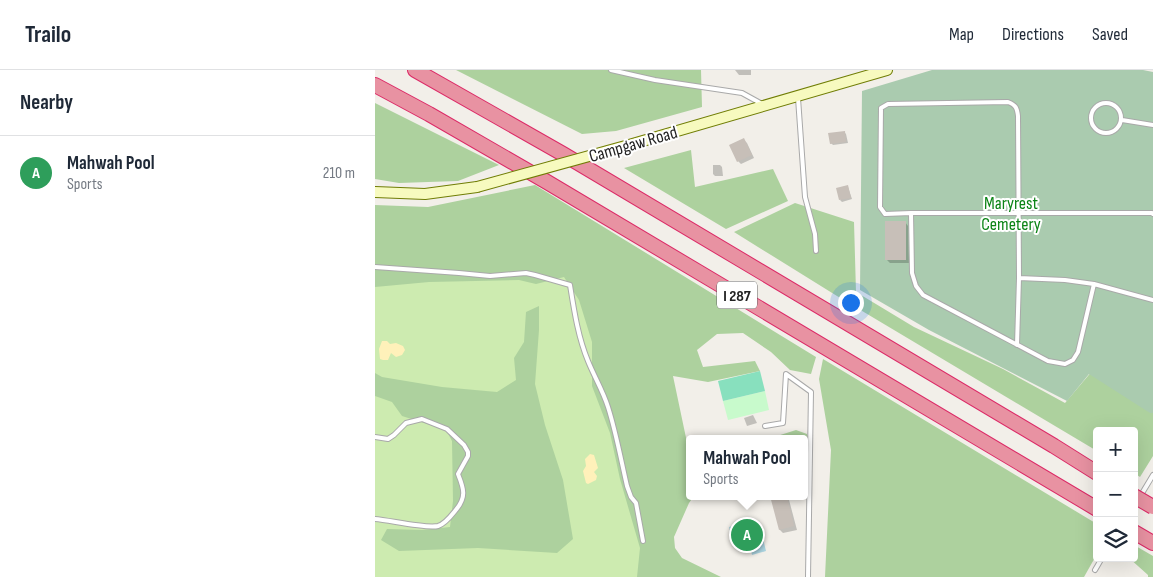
<!DOCTYPE html>
<meta charset="utf-8">
<style>
body{margin:0;font-family:"Sofia Sans Condensed",sans-serif;background:#f6f6f7;color:#1f2937}
.controls{position:absolute;right:15px;bottom:15px;display:grid;overflow:hidden;border-radius:5px;box-shadow:0 5px 20px #0002}
.controls button{width:45px;height:45px;display:grid;place-items:center;padding:0;border:0;border-bottom:1px solid #e0e1e3;background:#fff;color:#1f2937;font:25px sans-serif}
.you{position:absolute;left:475px;top:232px;width:18px;height:18px;margin:-12px;border:4px solid #fff;border-radius:50%;background:#1a73e8;box-shadow:0 0 0 8px #1a73e833}
.badge{display:grid;place-items:center;width:32px;height:32px;border-radius:50%;background:#d40000;color:#fff;font-size:16px;font-weight:700}
.pin{position:absolute;translate:-50% -50%;border:2px solid #fff;box-shadow:0 1px 5px #0006}
.popup{position:absolute;left:311px;top:365px;width:122px;height:65px;box-sizing:border-box;display:grid;place-content:center;border-radius:5px;background:#fff;filter:drop-shadow(0 1px 4px #0005);font-size:16px;white-space:nowrap;color:#747a83}
.popup b{font-size:19px;color:#1f2937}
.popup::after{content:'';position:absolute;left:50%;top:100%;margin-left:-10px;border:10px solid transparent;border-top-color:#fff}
.list{margin:0;padding:0;list-style:none}
h2{display:flex;justify-content:space-between;align-items:center;height:65px;margin:0;padding:0 20px;font-size:21px}
h2 small{font-size:16px;font-weight:400;color:#747a83}
.list li{display:grid;grid-template-columns:32px 1fr auto;gap:15px;align-items:center;box-sizing:border-box;height:75px;padding:0 20px;border-top:1px solid #e0e1e3}
.list b{display:block;font-size:19px;white-space:nowrap}
.list p{margin:0;font-size:16px;white-space:nowrap;color:#747a83}
.list em{font-size:16px;font-style:normal;color:#747a83}
.icon{flex:none;width:28px;height:28px;fill:none;stroke:currentColor;stroke-width:2;stroke-linecap:round;stroke-linejoin:round}
.map{position:relative;flex:none;width:778px;height:507px;overflow:hidden}
header{display:flex;align-items:center;gap:30px;box-sizing:border-box;height:70px;padding:0 25px;background:#fff;border-bottom:1px solid #e0e1e3}
header strong{font-size:24px}
nav{display:flex;gap:28px;margin-inline-start:auto;font-size:18px}
main{display:flex}
aside{flex:1;background:#fff}
.map>svg:first-child{display:block}
</style>
<header>
<strong>Trailo</strong>
<nav><a>Map</a><a>Directions</a><a>Saved</a></nav>
</header>
<main>
<aside>
<h2>Nearby<small></small></h2>
<ul class="list">
<li><span class="badge" style="background:#2e9e5b">A</span><div><b>Mahwah Pool</b><p>Sports</p></div><em>210 m</em></li>
</ul>
</aside>
<div class="map">
<svg width="778" height="507" viewBox="0 0 778 507">
<rect width="100%" height="100%" fill="#f2efe9"/>
<!-- grass -->
<path fill="#cdebb0" d="M0,184l187,17 20,12 73,294h-280z"/>
<!-- forest -->
<path fill="#add19e" d="M81,0h245l1,37 -86,24 -34,3z
M0,33l124,62 -41,16 -59,2 -24,-4z
M316,80l4,37 78,-18 15,32 -62,28 -102,-61z
M160,115l281,172 -5,17 -21,-4 -19,-18 -28,-19 -26,1 -20,16 6,17 52,-6 5,10 -52,11 -35,-6 16,76v44h5l-5,7 -15,34 1,11 7,10 39,19h-84l3,-29 -20,-69 -10,-46 -18,-47v-44l-13,-42 -15,-23 -28,7 -17,-4 -90,2 -54,5v-82l53,2z
M420,133l59,19 2,70 58,35 89,42 62,34 39,-46 49,39v60l-13,21 -6,-4v-42h-37v20l-260,-155 -103,-64z
M164,236v24l-4,54 10,41 18,55 10,59 -16,14 -79,-5 -79,3 -18,-11 6,-11 35,1 28,-3 3,-26 -1,-60 -6,-11 -44,-14 -10,-14 -17,-6v-23l7,4 60,10 55,5 19,-12 -2,-22 10,-16 2,-30z
M448,289l274,165v30l-13,23h-259l6,-127 -12,-71z
M421,360l11,4 1,20h-3v-15h-42l11,-2z
M759,475l19,11v21h-5v-2l-19,-17h5z"/>
<!-- sand -->
<path fill="#fff1ba" d="M7,271h5l3,3 6,-1 7,3 2,4 -3,5 -6,2 -5,-4 -3,7h-5l-3,-1 -1,-10z
M215,384l4,1 4,13 -4,4 3,4 -1,4 -8,4 -2,-1 -3,-12 3,-5 -1,-7z"/>
<!-- cemetery -->
<path fill="#aacbaf" d="M557,0h211l10,2v341h-3l-61,-39 -22,27 -138,-71 -69,-40 2,-199z"/>
<!-- park -->
<path fill="#c8facc" d="M390,321l4,19 -41,10 -5,-19z"/>
<!-- pitch -->
<path fill="#88e0be" d="M385,301l5,20 -42,10 -5,-20z"/>
<!-- water -->
<path fill="#aad3df" d="M384,452l7,29 -14,4 -3,-13 -15,4 -5,-19 5,-1 1,2z"/>
<!-- shadow -->
<path fill="#0003" d="M360,0h16v5h-12z
M469,62l2,2 2,9 -15,2 -2,-2z
M369,70l3,3 7,15 -13,6 -3,-3z
M338,95h7l2,2 1,9h-8l-2,-2z
M473,117l4,12 -10,3 -2,-2z
M530,152l3,4 1,37h-19l-3,-3z
M378,345l4,8 -10,3 -3,-8z
M396,426h17l9,34 -14,3 -3,-3z"/>
<!-- building -->
<path fill="#c7bfb8" d="M470,61l1,11 -16,2 -2,-11z
M369,68l8,17 -15,7 -8,-17z
M473,115l3,13 -12,2 -3,-12z
M510,151h21v39h-21z
M395,426h17l7,30 -15,4z"/>
<g fill="none" stroke-linecap="round" stroke-linejoin="round">
<!-- lane casing -->
<g stroke="#a9a9a9" stroke-width="6">
<path id="lane" d="M236,0l44,10 87,13 20,11
M423,28l7,99 10,37 1,17
M716 48a15 15 0 1 1 30 0a15 15 0 1 1-30 0Z
M747,50l31,5
M536,143l-26,1 -5,-7 1,-99 7,-4 120,-2c8,3 9,6 10,14l1,162 -2,67
M0,197l84,6 31,3 36,-3 9,2 35,10c4,25 8,52 18,76 6,15 15,30 20,46 8,25 13,53 19,79l4,11 5,6 7,38
M644,208l46,2 29,4 59,16
M719,214l-16,68 -5,8 -8,4 -17,-3 -125,-66 -7,-9 -4,-13 -1,-60h241l1,1
M390,356l18,-3 3,-49 25,18 -3,185
M0,367l13,2 6,-4 12,-12 16,-4 25,10 17,16 4,7v4l-10,18c6,15 9,23 -3,37 -4,5 -10,13 -17,15 -12,3 -49,-6 -63,-7
M766,425l12,-20
M720,500l7,-12"/>
</g>
<!-- secondary casing -->
<g stroke="#707d05" stroke-width="12">
<path id="secondary" d="M254,75l258,-75
M0,122l50,2 52,-7"/>
</g>
<!-- highway casing -->
<g stroke="#dc2a67" stroke-width="16">
<path id="highway" d="M40,0l148,84 491,292 43,27
M0,15l54,29 118,68 550,327
M759,462l19,11"/>
</g>
<!-- lane -->
<use href="#lane" stroke="#fff" stroke-width="4"/>
<!-- secondary -->
<use href="#secondary" stroke="#f7fabf" stroke-width="10"/>
<!-- highway -->
<use href="#highway" stroke="#e892a2" stroke-width="14"/>
<!-- secondary-bridge casing -->
<g stroke="#707d05" stroke-width="12" stroke-linecap="butt">
<path id="secondary-bridge" d="M102,117l152,-42"/>
</g>
<!-- highway-bridge casing -->
<g stroke="#dc2a67" stroke-width="16" stroke-linecap="butt">
<path id="highway-bridge" d="M759,426l19,11"/>
</g>
<!-- secondary-bridge -->
<use href="#secondary-bridge" stroke="#f7fabf" stroke-width="10"/>
<!-- highway-bridge -->
<use href="#highway-bridge" stroke="#e892a2" stroke-width="14"/>
</g>
<g text-anchor="middle" stroke-width="4" stroke-linejoin="round" paint-order="stroke">
<!-- shield labels -->
<rect fill="#fff" stroke="#646464" stroke-width="1" x="342" y="211.5" width="40" height="27" rx="4"/>
<g font-size="16" font-weight="bold" fill="#222">
<text x="362" y="231">I 287</text>
</g>
<!-- street labels -->
<g font-size="18" fill="#222" stroke="#fff">
<text transform="translate(258 74) rotate(-16)" y="6">Campgaw Road</text>
</g>
<!-- park labels -->
<g font-size="18" fill="#0c8416" stroke="#fff">
<text x="636" y="139">Maryrest<tspan x="636" dy="21">Cemetery</tspan></text>
</g>
</g>
</svg>
<div class="controls">
<button>+</button>
<button>−</button>
<button><svg class="icon" aria-label="layers" viewBox="0 0 24 24"><path d="M12 4l9 5-9 5-9-5zM3 14l9 5 9-5"/></svg></button>
</div>
<div class="you"></div>
<div class="pin badge" style="left:372px;top:465px;background:#2e9e5b">A</div>
<div class="popup"><b>Mahwah Pool</b>Sports</div>
</div>
</main>
